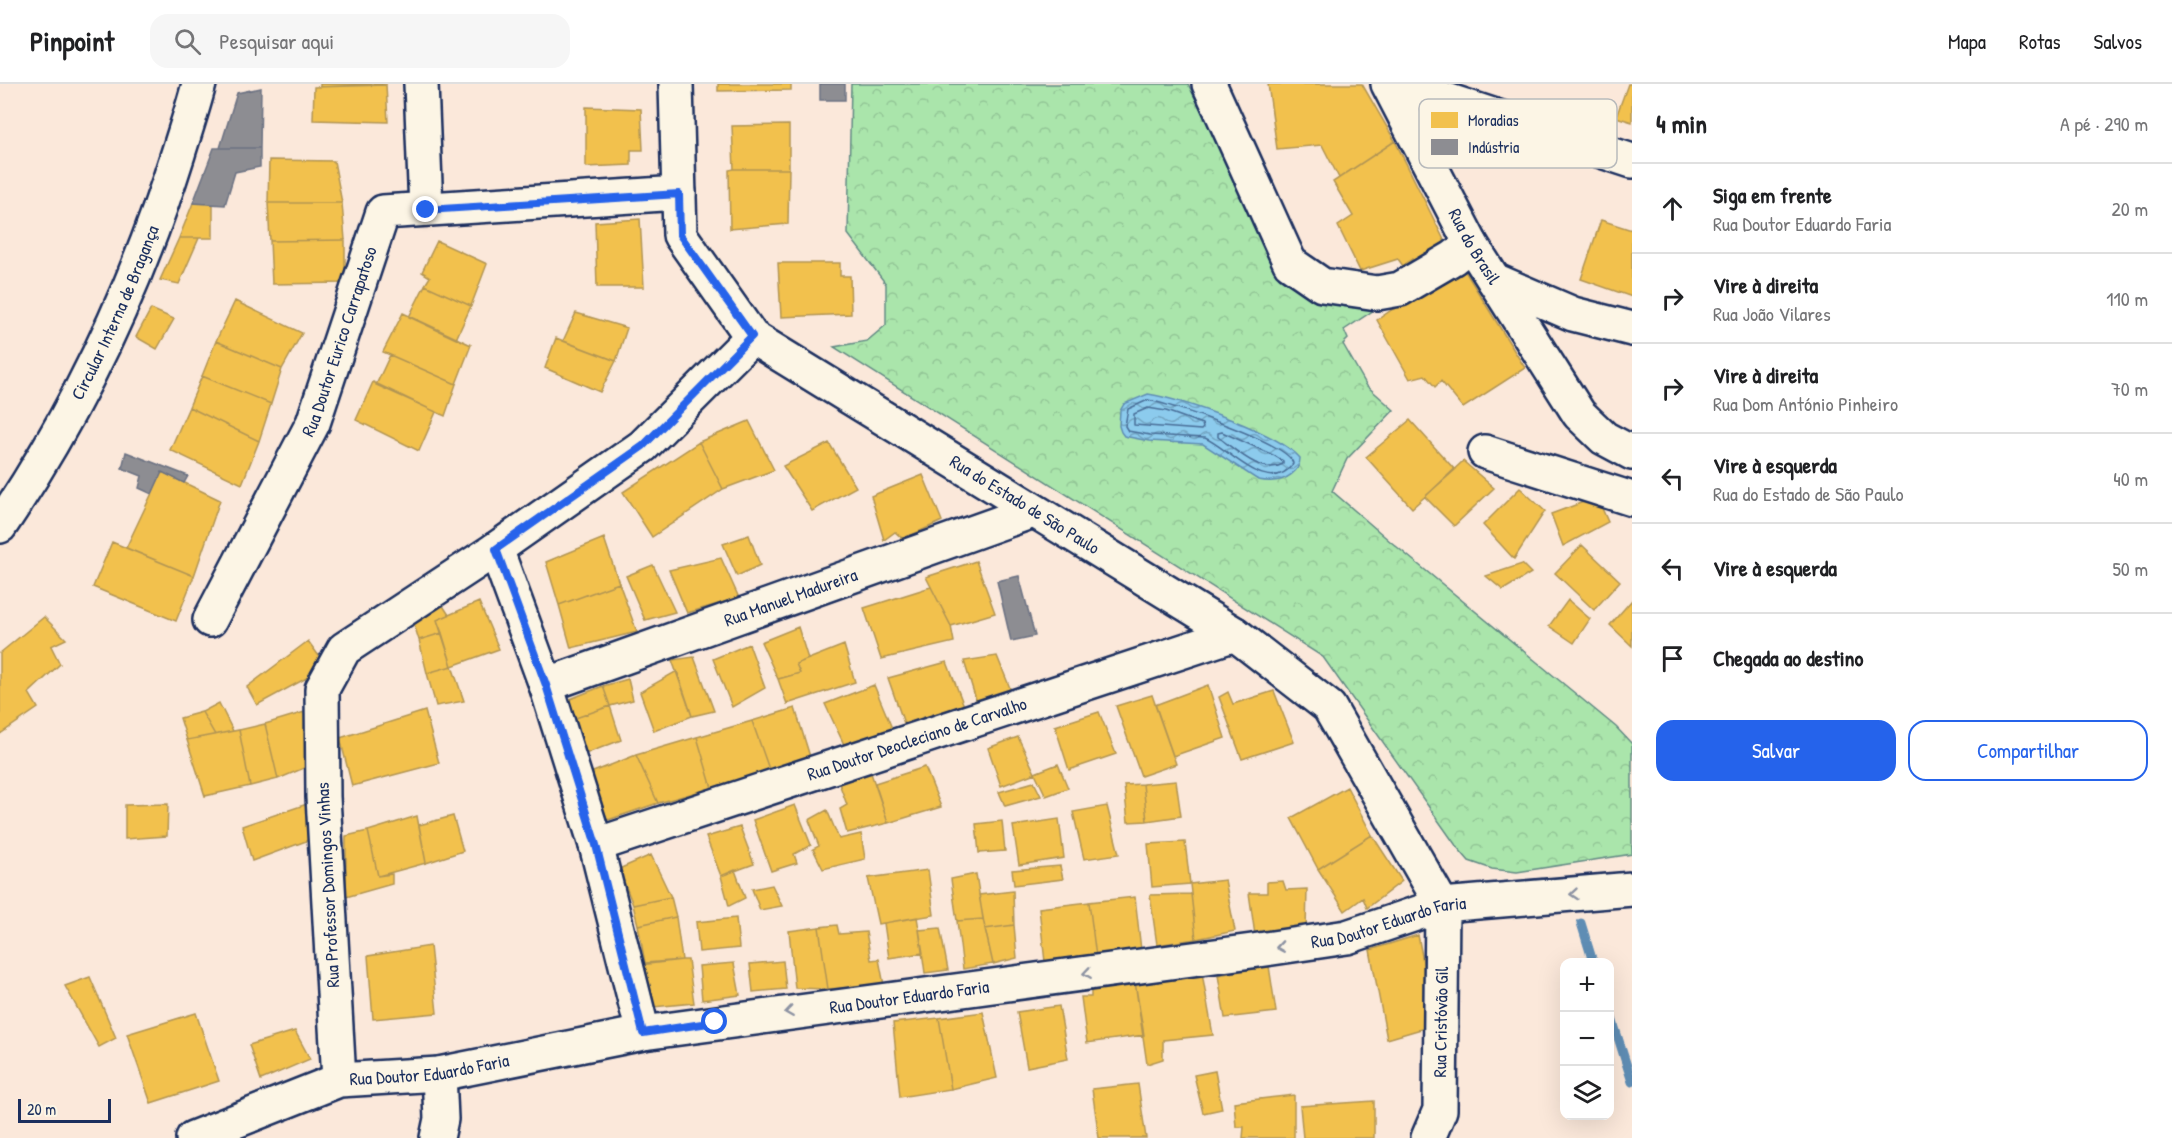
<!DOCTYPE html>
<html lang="pt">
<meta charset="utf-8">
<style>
body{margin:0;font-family:"Patrick Hand",sans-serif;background:#f6f6f6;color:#202124}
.controls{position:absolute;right:18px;bottom:18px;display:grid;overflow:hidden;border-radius:12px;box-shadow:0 6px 24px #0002}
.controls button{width:54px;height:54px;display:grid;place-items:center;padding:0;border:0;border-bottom:2px solid #e0e0e0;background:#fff;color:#202124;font:30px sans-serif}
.scale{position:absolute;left:18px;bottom:15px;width:93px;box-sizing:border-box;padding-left:6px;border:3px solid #1b2f5e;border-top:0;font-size:16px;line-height:21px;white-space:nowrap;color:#1b2f5e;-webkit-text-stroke:4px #fcf5e5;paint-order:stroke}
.stop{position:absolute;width:18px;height:18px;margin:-14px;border:4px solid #2563eb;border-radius:50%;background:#fff}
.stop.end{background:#2563eb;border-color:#fff;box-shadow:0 2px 6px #0008}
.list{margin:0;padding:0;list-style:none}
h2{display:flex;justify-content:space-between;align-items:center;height:78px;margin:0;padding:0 24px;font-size:26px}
h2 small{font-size:20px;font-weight:400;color:#757577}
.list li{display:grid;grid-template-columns:39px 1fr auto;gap:18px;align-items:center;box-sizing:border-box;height:90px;padding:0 24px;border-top:2px solid #e0e0e0}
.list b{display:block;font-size:22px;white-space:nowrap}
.list p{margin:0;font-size:20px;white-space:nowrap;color:#757577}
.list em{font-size:20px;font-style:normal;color:#757577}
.actions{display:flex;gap:12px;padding:18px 24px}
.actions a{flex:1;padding:14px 0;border:2px solid #2563eb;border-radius:18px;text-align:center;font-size:21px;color:#2563eb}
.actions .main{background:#2563eb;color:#fff}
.icon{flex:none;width:33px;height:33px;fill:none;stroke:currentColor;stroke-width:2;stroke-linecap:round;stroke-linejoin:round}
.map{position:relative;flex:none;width:1632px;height:1054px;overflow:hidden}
header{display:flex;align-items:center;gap:36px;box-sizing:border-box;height:84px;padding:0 30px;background:#fff;border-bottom:2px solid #e0e0e0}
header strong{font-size:28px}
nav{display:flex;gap:33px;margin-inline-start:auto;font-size:21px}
.search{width:420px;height:54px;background:#f6f6f6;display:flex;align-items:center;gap:15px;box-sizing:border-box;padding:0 21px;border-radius:18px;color:#757577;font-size:22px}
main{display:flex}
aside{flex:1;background:#fff}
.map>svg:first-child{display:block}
</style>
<header>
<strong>Pinpoint</strong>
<div class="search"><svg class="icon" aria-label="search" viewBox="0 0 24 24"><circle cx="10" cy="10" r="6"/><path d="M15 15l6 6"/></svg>Pesquisar aqui</div>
<nav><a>Mapa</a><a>Rotas</a><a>Salvos</a></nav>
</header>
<main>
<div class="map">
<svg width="1632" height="1054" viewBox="0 0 1632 1054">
<defs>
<pattern id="forest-crowns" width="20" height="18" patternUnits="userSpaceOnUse" patternTransform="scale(1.5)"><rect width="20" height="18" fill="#aae5ab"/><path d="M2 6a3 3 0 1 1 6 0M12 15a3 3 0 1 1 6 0" fill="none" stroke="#92c596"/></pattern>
<pattern id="water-waves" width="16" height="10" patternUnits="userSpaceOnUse" patternTransform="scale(1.5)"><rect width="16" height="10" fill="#8ccbed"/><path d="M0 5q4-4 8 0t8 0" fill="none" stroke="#72a5c3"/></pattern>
</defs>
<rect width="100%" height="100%" fill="#fbe8da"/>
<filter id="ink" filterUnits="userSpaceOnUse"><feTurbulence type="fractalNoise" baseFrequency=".0167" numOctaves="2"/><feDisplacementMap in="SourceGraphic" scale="12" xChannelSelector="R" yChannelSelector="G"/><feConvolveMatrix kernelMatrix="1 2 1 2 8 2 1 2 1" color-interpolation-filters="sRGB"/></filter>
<g filter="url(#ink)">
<!-- forest -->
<path fill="url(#forest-crowns)" stroke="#628a84" stroke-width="1.5" d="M851,0h337l93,186 82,26 11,14 -30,20 4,9 -5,5 24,42 27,24 -47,49 -15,32 59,51 225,185 16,17v110l-115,18 -25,-3 -23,-8 -12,-14 -134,-190 -489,-310 33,-6 19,-16v-41l-38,-50z"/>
<!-- water -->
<path fill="url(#water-waves)" stroke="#5f8db4" stroke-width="1.5" d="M1148,310c35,6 129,38 152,64l-1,8c-10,15 -24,17 -41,14l-55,-36 -54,-3 -25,-5 -3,-4 -2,-6 1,-15 4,-7z"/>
<!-- homes -->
<path fill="#f2c14e" stroke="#b29553" stroke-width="1.5" d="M320,0h67l-67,3z
M718,0h73v6l-73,1z
M1268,0h94l33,57 -56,37 -17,-33 -45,4z
M1628,0h4v38l-16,-5z
M386,1l2,37 -75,-2 1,-33z
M586,23l55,2 2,41h-12v15l-45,2z
M789,41v44h-55l-2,-43z
M1395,57l53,107 -32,20 -4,-9 -9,7 -5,-7 -38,12 -22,-45 15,-10 -20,-34z
M269,76l65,1 8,42h-74z
M734,85h55l-1,55 -58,5 -1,-59z
M193,119h20v35h-34z
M268,119h74l3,37 -75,1z
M640,135l4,68h-47l-2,-65z
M1601,136l31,10v67l-51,-18z
M179,154h20l-20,46 -19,-4z
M345,156v43l-73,1 -2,-43z
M437,157l50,23 -16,42 -46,-21 5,-8 -8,-5z
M778,179h62v13h10l1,38 -70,3z
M1460,179l65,105 -62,40 -22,-27 -6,6 -10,-12 -15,4 -33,-59z
M425,201l46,21 -15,33 -47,-22z
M235,217l67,32 -20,36 -66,-28z
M151,225l23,10 -17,30 -21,-12z
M403,229l68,32 -15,39 -73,-32z
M576,229l51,15 -11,33 -53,-20z
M556,254l60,23 -16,31 -55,-24z
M216,257l66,28 -11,35 -69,-28z
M390,271l66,29 -11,32 -69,-31z
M202,292l69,28 -12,37 -70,-34z
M373,298l63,30 -17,39 -63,-31z
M189,323l70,34 -17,43 -72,-34z
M1410,336l45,50 -43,38 -46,-51z
M749,337l25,49 -51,19 -24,-47z
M699,358l24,47 -71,48 -29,-45z
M829,359l27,44 -44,24 -29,-45z
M1463,377l31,27 -40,38 -29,-29z
M162,388l58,28 -26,76 -68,-28z
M923,391l19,46 -39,18 -8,-7 -11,8 -13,-44z
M1520,404l25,23 -31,48 -31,-34z
M1597,413l11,25 -45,24 -12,-32z
M749,451l11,30 -23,11 -14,-32z
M604,454l15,45 -60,22 -13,-43z
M112,458l82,34 -18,45 -83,-34z
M1582,461l38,36 -26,29 -39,-37z
M721,474l18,40 -52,15 -18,-43z
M976,477l19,52 -44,13 -25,-49z
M1522,480l9,9 -28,17 -17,-14z
M653,481l22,47 -30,8 -19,-44z
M619,499l18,49 -66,16 -12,-43z
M931,503l20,39 3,16 -73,17 -17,-51z
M438,514l11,17 -12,5 5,13 -23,7 -7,-22z
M1568,516l22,19 -16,24 -25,-17z
M1632,516v46l-22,-21z
M479,518l20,47 -47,17 -15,-46z
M44,533l22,22 -15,7 9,18 -31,29 9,15 -38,26v-81z
M798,543l10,32 -12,5 4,9 -22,6 -17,-37z
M442,549l10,33 -25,7 -8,-33z
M308,557l19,26 -70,38 -10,-18z
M749,560l16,44 -33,19 -19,-48z
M844,561l11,37 -68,22 -9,-25 22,-6 -4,-9z
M997,572l15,37 -34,13 -14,-45z
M694,573l20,54 -22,5 -20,-56z
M947,578l19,49 -60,18 -18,-51z
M452,582l12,35 -28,5 -9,-33z
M677,587l15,45 -38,15 -14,-39z
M628,595l5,21 -23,6 -7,-20z
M874,601l20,48 -46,20 -23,-49z
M1208,601l17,53 -52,18 -18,-51z
M603,602l7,20 -40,14 -5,-19z
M1274,607l20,51 -52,17 -23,-62 9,-5 5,12z
M1152,611l24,69 -35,12 -25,-70z
M219,619l14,28 -18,4 -13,-23z
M610,622l11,34 -36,14 -15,-34z
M795,624l16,52 -41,12 -18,-51z
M308,627l8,52 -38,16 -13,-55z
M425,627l14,52 -87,23 -12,-48z
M202,628l13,23 -28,5 -7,-22z
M1099,628l17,42 -47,16 -14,-44z
M752,637l18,51 -58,16 -15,-51z
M265,640l13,55 -28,7 -11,-56z
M239,646l11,56 -45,10 -18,-56z
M697,653l15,51 -54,15 -22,-48z
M1018,653l17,36 -34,13 -13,-38z
M636,671l22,48 -50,17 -20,-46z
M1058,680l10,24 -22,8 -11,-23z
M925,683l16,40 -53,16 -13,-40z
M871,689l17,50 -41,10 -7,-24 7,-4 -8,-22z
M1176,697l5,35 -34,5 -4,-37z
M1034,698l7,14 -36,10 -6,-14z
M1143,700l4,37 -19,1 -4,-37z
M1347,703l25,48 -54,34 -27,-51z
M168,720l-1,32 -42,3v-34z
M307,720l10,33 -65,24 -10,-35z
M795,721l16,40 -17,9 3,9 -26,8 -18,-51z
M1107,722l12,48 -35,5 -11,-47z
M827,726l12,29 22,-5 4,25 -42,10 -10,-20 6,-3 -10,-26z
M417,732l9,47 -48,13 -10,-45z
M453,732l10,35 -37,12 -7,-38z
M1059,735l5,39 -45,7 -6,-39z
M1002,737l3,30 -26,2 -3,-29z
M740,743l14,37 -33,12 -15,-39z
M368,747l10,45 14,-2v10l-46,13v-61z
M1372,751l30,46 -35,27 -4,-10 -18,13 -27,-42z
M1185,758l5,42 -38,3 -4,-43z
M651,771l20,42 -38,8 -14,-36z
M1060,782l3,13 -49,6 -2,-15z
M735,786l10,28 -16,8 -8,-30z
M928,786l6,45 -56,9 -10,-46z
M976,790l7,45 -26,2 -6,-42z
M1225,796l10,51 -39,8 -6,-55z
M1283,797l3,9 21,-1 -1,41 -51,5 -6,-42h18v-11z
M772,801l10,21 -22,4 -8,-21z
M1013,807l1,34 -29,4 -6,-34z
M1191,810l5,45 -39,6 -7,-50z
M671,813l5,20 -38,8 -5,-20z
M1135,813l6,53 -45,7 -7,-55z
M1089,818l7,55 -51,5 -6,-54z
M676,833l6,43 -37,3 -7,-38z
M917,833l6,36 -34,5 -5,-35z
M736,834l3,30 -40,4 -3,-30z
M983,835l10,45 -30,5 -6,-48z
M837,841l2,9 27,-2 5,28 8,-1 5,26 -56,4 -9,-62z
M1014,841l3,33 -24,6 -8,-35z
M819,843l9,62 -33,-1 -6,-57z
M940,844l8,42 -23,3 -6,-43z
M1418,851l17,90 -48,14 -17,-89z
M430,862l7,67 -64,6 -5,-63z
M682,876h6l6,43 -41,4 -13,-42z
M783,877l3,28 -33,3 -3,-28z
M734,879l6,32 -38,5 -3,-34z
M1269,882l7,46 -51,6 -7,-43z
M1202,889l11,62 -50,5v19l-16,5 -12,-82z
M90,893l26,61 -17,9 -34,-61z
M1135,898l9,53 -57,8 -6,-46h10v-8z
M1059,922l9,53 -41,8 -10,-55z
M983,928l14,66 -46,11 -12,-71z
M196,929l23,68 -68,22 -24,-69z
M939,934l12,71 -51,8 -7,-74z
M295,947l15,28 -49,21 -12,-35z
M1215,987l7,38 -19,4 -9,-38z
M1138,1000l8,54h-47l-7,-49z
M1294,1011v43h-51l1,-11h-8l-2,-25z
M1374,1017v37h-71l-3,-32z"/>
<!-- industry -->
<path fill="#8d8d92" stroke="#6b7182" stroke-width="1.5" d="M820,0h25v16h-25z
M261,4l-1,60h-40l17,-55z
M214,64h46v19l-25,5 -10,33 -32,-2z
M126,368l62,24 -4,7 -22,-11 -10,22 -13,-6 3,-12 -20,-8z
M1019,492l16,60 -24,5 -14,-60z"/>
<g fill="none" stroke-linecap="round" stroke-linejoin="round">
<!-- shore -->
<path stroke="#486d97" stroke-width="1.5" d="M1148,316c22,4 144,44 145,64 -25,34 -64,-16 -88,-26l-55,-3 -22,-4 -3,-5 3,-17z
M1148,324l18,3 36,13 1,4 -2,2 -67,-5v-11z
M1222,348l53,24 8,5v3c-21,12 -48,-15 -65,-27v-4z"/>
<!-- stream -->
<path stroke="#5f8db4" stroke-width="9" d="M1581,839l12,39
M1610,928l22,70"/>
<!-- minor casing -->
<g stroke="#1b2f5e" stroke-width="38">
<g id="minor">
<path d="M421,0l5,125"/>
<path id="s1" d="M676,0l4,151 72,102 483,297 94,73 113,198 -2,205 -12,28"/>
<path d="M1209,0l81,179 32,22 55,8 23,-4 53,-31 18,-14"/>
<path id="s2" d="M1388,0l83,160 108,170 25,24 28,15"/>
<path d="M1398,0l234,77"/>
<path d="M1494,196l79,34 59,15"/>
<path d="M1485,368l147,47"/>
<path d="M496,465l50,136 50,160 47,188"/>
<path id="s3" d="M210,536l103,-197 70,-211 296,-19"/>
<path id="s4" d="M546,601l487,-174"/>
<path id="s5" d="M596,761l639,-211"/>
<path d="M339,996l-16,-283 -1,-108 22,-40 152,-100 147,-103 109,-109"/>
<path id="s6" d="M193,1054l146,-58 100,-6 204,-41 609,-82 95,-14 95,-32 190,-16"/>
<path d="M437,1054l4,-19 -2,-45"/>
</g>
</g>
<!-- major casing -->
<g stroke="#1b2f5e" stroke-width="38">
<g id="major">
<path id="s7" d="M0,442c77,-114 137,-241 178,-372 7,-23 15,-46 21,-70"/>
</g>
</g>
<!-- minor -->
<use href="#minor" stroke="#fcf5e5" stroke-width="33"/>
<!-- major -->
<use href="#major" stroke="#fcf5e5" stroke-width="33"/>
</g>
<!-- one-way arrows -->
<defs><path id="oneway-chevron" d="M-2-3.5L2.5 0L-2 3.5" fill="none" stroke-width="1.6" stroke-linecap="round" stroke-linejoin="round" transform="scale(1.5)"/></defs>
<g stroke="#8c92a2">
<use href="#oneway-chevron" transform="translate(1574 810) rotate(175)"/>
<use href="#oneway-chevron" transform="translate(1280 863) rotate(171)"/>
<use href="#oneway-chevron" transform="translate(1087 889) rotate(172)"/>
<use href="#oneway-chevron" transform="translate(789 928) rotate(172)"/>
</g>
</g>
<g fill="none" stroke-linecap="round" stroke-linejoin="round" filter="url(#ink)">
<!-- route -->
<path stroke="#2563eb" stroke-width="8" d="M426,126l253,-16 1,41 72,101 -109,110 -147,103 50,136 50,160 47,188 72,-11"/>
</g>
<g text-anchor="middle" stroke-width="6" stroke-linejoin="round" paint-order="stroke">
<!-- street labels -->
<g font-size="18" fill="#1b2f5e" stroke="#fcf5e5">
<text dy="6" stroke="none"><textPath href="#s2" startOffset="184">Rua do Brasil</textPath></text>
<text dy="6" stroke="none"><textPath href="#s7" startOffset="243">Circular Interna de Bragança</textPath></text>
<text dy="6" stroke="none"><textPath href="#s3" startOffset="308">Rua Doutor Eurico Carrapatoso</textPath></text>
<text dy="6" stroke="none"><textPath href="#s1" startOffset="596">Rua do Estado de São Paulo</textPath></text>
<text dy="6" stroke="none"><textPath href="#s4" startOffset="260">Rua Manuel Madureira</textPath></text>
<text dy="6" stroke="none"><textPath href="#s5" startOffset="338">Rua Doutor Deocleciano de Carvalho</textPath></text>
<text transform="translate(328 801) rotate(-93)" y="6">Rua Professor Domingos Vinhas</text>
<text dy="6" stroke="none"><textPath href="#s6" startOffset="1220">Rua Doutor Eduardo Faria</textPath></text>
<text dy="6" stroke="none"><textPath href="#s6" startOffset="734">Rua Doutor Eduardo Faria</textPath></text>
<text transform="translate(1441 938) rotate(-89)" y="6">Rua Cristóvão Gil</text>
<text dy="6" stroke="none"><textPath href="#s6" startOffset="248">Rua Doutor Eduardo Faria</textPath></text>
</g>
</g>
<!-- legend -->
<rect x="1419" y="15" width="198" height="69" rx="9" fill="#fcf5e5" stroke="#b8babc" stroke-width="1.5"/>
<rect x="1431" y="28" width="27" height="16" fill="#f2c14e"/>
<rect x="1431" y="55" width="27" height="16" fill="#8d8d92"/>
<g font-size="16" fill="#1b2f5e">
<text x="1468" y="42">Moradias</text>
<text x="1468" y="69">Indústria</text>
</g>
</svg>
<div class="controls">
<button>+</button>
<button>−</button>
<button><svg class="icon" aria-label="layers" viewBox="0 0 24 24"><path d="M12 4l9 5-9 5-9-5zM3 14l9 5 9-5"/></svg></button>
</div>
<div class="scale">20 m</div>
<div class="stop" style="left:715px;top:938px"></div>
<div class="stop end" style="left:426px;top:126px"></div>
</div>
<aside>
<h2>4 min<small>A pé · 290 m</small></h2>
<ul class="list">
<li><svg class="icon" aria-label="ahead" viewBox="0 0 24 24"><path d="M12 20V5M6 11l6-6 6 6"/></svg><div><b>Siga em frente</b><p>Rua Doutor Eduardo Faria</p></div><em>20 m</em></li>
<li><svg class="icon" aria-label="right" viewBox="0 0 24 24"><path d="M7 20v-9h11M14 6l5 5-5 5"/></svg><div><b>Vire à direita</b><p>Rua João Vilares</p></div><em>110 m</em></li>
<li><svg class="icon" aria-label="right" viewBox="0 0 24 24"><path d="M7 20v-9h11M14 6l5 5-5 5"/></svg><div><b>Vire à direita</b><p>Rua Dom António Pinheiro</p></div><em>70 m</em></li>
<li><svg class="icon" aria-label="left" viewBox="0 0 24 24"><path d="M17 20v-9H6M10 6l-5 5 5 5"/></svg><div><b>Vire à esquerda</b><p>Rua do Estado de São Paulo</p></div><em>40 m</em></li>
<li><svg class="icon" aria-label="left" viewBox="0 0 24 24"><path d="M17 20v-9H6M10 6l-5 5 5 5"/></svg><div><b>Vire à esquerda</b></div><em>50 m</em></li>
<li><svg class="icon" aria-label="arrive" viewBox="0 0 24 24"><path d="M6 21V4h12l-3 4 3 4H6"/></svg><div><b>Chegada ao destino</b></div></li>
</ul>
<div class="actions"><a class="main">Salvar</a><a>Compartilhar</a></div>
</aside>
</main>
